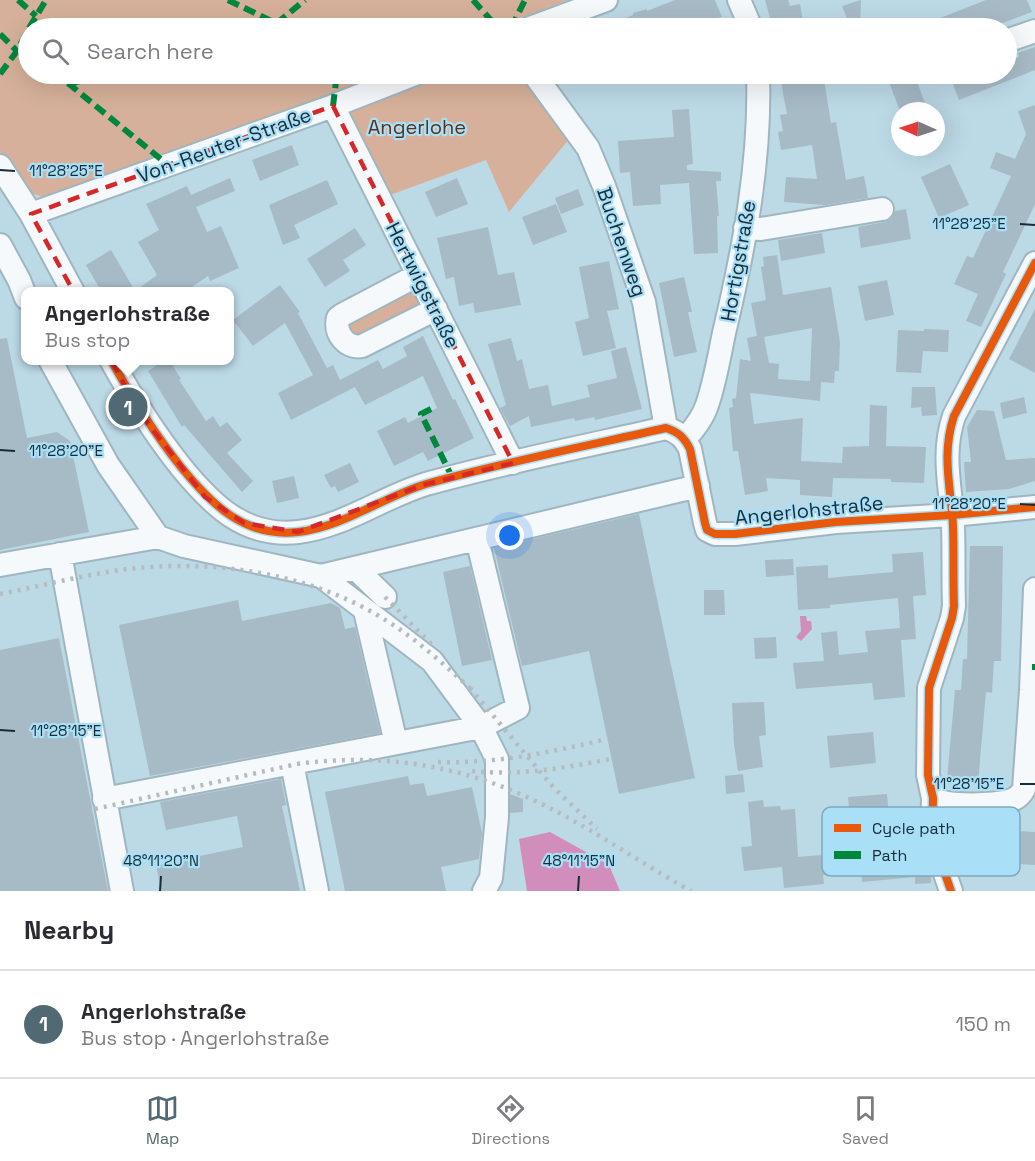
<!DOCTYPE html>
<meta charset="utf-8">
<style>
body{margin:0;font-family:"Space Grotesk",sans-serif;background:#f7f7f7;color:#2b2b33}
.compass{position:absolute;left:891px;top:102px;width:54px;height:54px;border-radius:50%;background:#fff;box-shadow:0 6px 24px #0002;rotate:273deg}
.you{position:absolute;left:510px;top:536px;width:21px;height:21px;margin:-15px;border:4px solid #fff;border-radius:50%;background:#1a73e8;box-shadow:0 0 0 9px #1a73e833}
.badge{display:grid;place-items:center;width:39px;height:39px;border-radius:50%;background:#516973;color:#fff;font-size:20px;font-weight:700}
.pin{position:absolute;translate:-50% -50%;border:3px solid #fff;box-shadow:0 2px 6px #0006}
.popup{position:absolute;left:21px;top:287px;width:213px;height:78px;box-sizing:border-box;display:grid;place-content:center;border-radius:12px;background:#fff;filter:drop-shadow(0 2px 4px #0005);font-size:20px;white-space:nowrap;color:#7c7c81}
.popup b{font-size:22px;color:#2b2b33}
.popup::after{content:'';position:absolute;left:50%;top:100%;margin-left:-12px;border:12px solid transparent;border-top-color:#fff}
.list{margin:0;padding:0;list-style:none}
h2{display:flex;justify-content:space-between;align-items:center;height:78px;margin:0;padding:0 24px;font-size:26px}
h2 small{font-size:20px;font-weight:400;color:#7c7c81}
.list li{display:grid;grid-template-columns:39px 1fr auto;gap:18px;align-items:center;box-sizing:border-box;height:108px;padding:0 24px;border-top:2px solid #e1e1e2}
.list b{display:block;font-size:22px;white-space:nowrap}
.list p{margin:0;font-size:20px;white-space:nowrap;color:#7c7c81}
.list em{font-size:20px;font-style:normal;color:#7c7c81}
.icon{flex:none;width:33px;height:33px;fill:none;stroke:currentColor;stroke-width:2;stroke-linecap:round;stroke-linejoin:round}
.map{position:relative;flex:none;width:1035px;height:891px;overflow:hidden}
.search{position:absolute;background:#fff;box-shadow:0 6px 24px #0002;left:18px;right:18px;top:18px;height:66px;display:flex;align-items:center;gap:15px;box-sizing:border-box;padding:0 21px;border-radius:33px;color:#7c7c81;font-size:22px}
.sheet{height:186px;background:#fff}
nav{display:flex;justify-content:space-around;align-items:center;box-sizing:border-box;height:84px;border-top:2px solid #e1e1e2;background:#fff;font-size:16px;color:#7c7c81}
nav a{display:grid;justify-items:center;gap:3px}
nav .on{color:#516973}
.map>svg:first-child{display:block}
</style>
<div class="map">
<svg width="1035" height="891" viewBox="0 0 1035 891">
<rect width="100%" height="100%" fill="#bcd9e6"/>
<!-- green -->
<path fill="#d6b09a" d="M0,0h568l-75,28h-465v46h500l42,64 -61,74 -23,-52 -96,35 -44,-85 -169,38 -130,50 -17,-5 -30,-41z
M414,289l8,14 -2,4 -63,32 -12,-15z"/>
<!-- water -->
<path fill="#d18dbb" d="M800,616h6l1,5h4l1,8 -11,12 -5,-4 5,-6z
M550,832l59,33 11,26h-93l-8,-52z"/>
<!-- building -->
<path fill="#a7bbc7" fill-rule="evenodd" d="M675,0h40l7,17 -45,11 -4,-9 -32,9h-39l31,-13v-2l14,-4v2z
M765,0h23l2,6 10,-2 4,24h-31z
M861,0l-1,28h-9l-9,-22z
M986,0h41l5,12 -43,16h-74z
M1035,47v23l-76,30 -10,-26h57v-13l13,-4 -1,-4z
M799,74h24l8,49 5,-1 10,58 18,-4 4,22 -43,7 -41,-3 2,-25 31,2 -5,-34 -31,5 -3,-18 5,-1 -3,-16 7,-1 -7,-37z
M886,74h28l14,37h-28z
M1035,105v99l-32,68 3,2 -25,53 -15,-6 12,-27 -24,-10 13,-28 6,2 38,-82 -21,-8 6,-16 19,7 11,-25 -8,-23z
M689,109l4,55 -6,1v5l34,2v9h-5l3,35h-2l1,37 -24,1 -5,-71 -29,2 1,19 -28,2 -3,-34 -10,1 -2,-32 56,-4 -2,-27z
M292,145l7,20 -39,16 -8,-21z
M950,164l19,41 -30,13 -18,-41z
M230,178l5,13 -39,16 11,25 14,-6 18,42 -29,13 -2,-5 -22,15h-85l-15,-26 25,-15 24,41 22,-16 -19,-33 21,-12 -13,-26 41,-18 4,9z
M457,178l11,26 -32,13 -11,-25z
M327,180l11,24 -44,21 6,13 -17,7 -14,-40z
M578,189l6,16 -23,9 -6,-16z
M556,204l11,28 -34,13 -11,-28z
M906,209l5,30 -50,9 -3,-21 27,-5 6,-3 4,-8z
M488,227l10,48 16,-3 7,33 -46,8 -2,-10 -14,3 -5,-29 -8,2 -9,-41z
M355,228l11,17 -23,15 7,11 -25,16 -18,-28z
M822,233l3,20 -44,8 -3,-21z
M777,255l6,40 48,-8 9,55 -1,29h-4l-1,12 -13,-1 -1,19 -70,-8 4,31 49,-6 -2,43 41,2 1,-16 26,-1 1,-41 17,1 -1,40 40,1 -2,36 -33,-1v-3l-58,-1 -1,19 -32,-2v-15l-34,-2 2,13 -23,4 -7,-44h-5l-4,-43 4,-1 -1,-8 4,-1 4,-39 11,2 -4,-23 10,-2 -6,-33 15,-3 -5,-33 3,-1 -1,-9zM812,328l-2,53 -32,-2 1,-15 -10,-1 -5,-26z
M609,261l10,48 -12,2 9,37 -33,8 -8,-34 14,-4 -10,-51z
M684,277l8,35h-4l9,40 -23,5 -15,-74z
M887,280l7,35 -29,6 -7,-35z
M280,285l20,27 -2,1 29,55 6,-3 7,15 38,-20 5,9 24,-13 -4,-9 20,-11 30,64 2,-1 19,39 -46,23 -5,-9 -29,14 -17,-35 28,-14 3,6 29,-15 -14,-32 -58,29 -10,-18 -64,33 -13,-27 35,-18 -28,-52 -32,23 -20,-26z
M1035,309v64l-26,-14z
M924,329l25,1 -1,22 -25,-1 -2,22 -25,-1 2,-42 26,1z
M7,338l20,100 30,-6 13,9 19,91 -89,18v-211z
M511,338l6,23 5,-2 7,30 19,-4 4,21 38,-9 -3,-12 30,-7 -6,-27 15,-4 16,62 -47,11 -1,-3 -19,4 -1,-3 -43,9 -2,-11 -19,10 -10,-18 6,-3 -18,-61z
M165,360h4l12,19 -2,1 27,41 7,-5 7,11 7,-5 15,18 -15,13 26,28 -11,11 -58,-67 -2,2 -34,-56z
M912,387h23l2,28 -15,1 -1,-9 -10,1z
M1024,397l3,16 -24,6 -3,-16z
M977,410l17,1 12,49 29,-2v23l-26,8 -43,3 -2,-30h7l-4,-35z
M350,463l9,19 -21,10 -3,-6 -4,2 -7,-13z
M294,476l5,22 -22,5 -5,-22z
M639,514l56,264 -76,16 -30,-143 -67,15 -28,-118z
M970,546h33l-2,115h-7l-2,32 -6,-1 -8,91 -31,-3 8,-90h6l2,-31h4z
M923,552l3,43 -13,1 3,43 -15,1 4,57 -31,3 -2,-17 -76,6 -3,-26 31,-2 -3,-28 16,-2 2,24 29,-3 -3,-21 35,-3 -2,-30 -68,7v3l-32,2 -2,-43 32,-2v13l65,-6 -1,-18z
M793,559l1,16 -28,2 -1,-17z
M470,566l22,94 -30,6 -19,-94z
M704,590h20l1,25h-21z
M238,600l4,21 89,-18 9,5 5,21 10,-2 25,106 -230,43 -31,-151z
M776,637l1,21 -22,1 -1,-21z
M59,638l49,253h-108v-241z
M764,702l2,33 -7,1 4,31 -25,4 -4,-27 -2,-41z
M873,732l3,31 -46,5 -3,-32z
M743,774l2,18 -19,2 -1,-18z
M408,776l2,9 14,-2 3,13 45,-9 10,46 -3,26 -38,8 5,24h-101l-20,-99z
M281,779l5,26 -4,1 18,85h-139l-5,-26 87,-18 -6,-31 -71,14 -6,-28z
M510,794l13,5v13l-13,1z
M887,794l3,30 -39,3 -3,-30z
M763,800l1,7 16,-1 1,4 14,-1 3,48 23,-2v2l87,-8 1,6 15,-1 7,20v9l-16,1v-7l-53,5 -1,-10 -38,3 1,9 -40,4 -2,-21 -38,4 -3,-24 11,-1 -4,-44z
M957,820l63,4v7l15,1v33l-18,-1 1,-8 -63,-5z"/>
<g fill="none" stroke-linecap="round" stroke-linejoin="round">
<!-- minor casing -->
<g stroke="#9fb6c1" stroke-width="26">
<path id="minor" d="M739,0l12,28
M530,28l76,-28
M1006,41l29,-10
M534,74l54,74 16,38 40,116 22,126
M333,106l180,357
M0,166l31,48 42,78
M31,214l302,-108 82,-32
M745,228l16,1 121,-20
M0,245l19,35 7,18
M418,275l-76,40 -4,3c-4,16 9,31 24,28l74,-37
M50,360l58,105 50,72 26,9 137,30 377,-90
M111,360c21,38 43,73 70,107 31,38 64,71 117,65 45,-5 85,-35 128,-48 79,-22 160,-38 240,-56 12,4 18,9 24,21l15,74 2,7 8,4h20l101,-12 116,-7 83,-8
M685,439c9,-10 18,-21 22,-34 8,-23 12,-48 17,-72 20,-84 37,-173 34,-259
M60,554l62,337
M0,565l158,-28
M355,568l30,29
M321,576l111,85 49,66 16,32v58l-6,61 -7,13
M365,611l31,132
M292,763l25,128
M933,798c13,9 61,7 76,3 7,-2 12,-6 15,-12l7,-99 4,-101
M104,799l377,-72 37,-19 -41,-169
M951,891l-19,-55 1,-38 -5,-23 1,-87 23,-70 2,-12c-1,-27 0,-53 -1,-80 -2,-39 -12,-71 1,-110l81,-153"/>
</g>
<!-- minor -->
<use href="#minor" stroke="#f5f9fb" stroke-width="22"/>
<!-- rail -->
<path stroke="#b4bcc0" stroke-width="4.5" stroke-dasharray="3 6" stroke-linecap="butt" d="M0,594c40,-8 80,-18 120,-24 89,-12 191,2 267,51 32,20 60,46 88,72
M385,597l48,49
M470,688l83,99 44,42
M438,762c57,2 114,-10 169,-23
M472,771c51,5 89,-3 139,-12
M95,809l202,-45c80,-11 159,0 232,34 57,26 108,63 162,93"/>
<!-- quiet -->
<path stroke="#00873e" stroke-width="6" stroke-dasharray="12 6" stroke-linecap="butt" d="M18,0l18,16
M228,0l58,28
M473,0l25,28
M29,28l17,-28
M259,28l18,-5 28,-23
M511,28l14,-28
M0,34l17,17 11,7
M0,74l17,-23 11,-21
M52,74l17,10 99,81
M381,74l18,6
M69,84l36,-10
M333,106l3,-25 -3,-7
M431,409l-10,5 31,63
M1032,667h3"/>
<!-- cycleway casing -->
<g stroke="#aadff8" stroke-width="11">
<path id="cycleway" d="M111,360c21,38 43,73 70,107 31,38 64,71 117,65 45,-5 85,-35 128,-48 79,-22 160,-38 240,-56 12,4 18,9 24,21l15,74 2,7 8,4h20l101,-12 116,-7 83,-8
M951,891l-19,-55 1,-38 -5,-23 1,-87 23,-70 2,-12c-1,-27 0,-53 -1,-80 -2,-39 -12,-71 1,-110l81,-153"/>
</g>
<!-- cycleway -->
<use href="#cycleway" stroke="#e8590c" stroke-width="8"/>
</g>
<!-- marked area -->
<path fill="none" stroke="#d62828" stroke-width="4.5" stroke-dasharray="12 8" stroke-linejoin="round" d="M333,106l180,357 -90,22 -125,47 -54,-9 -39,-26 -65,-84 -109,-199z"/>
<!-- ticks -->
<path fill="none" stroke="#172c35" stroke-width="2" d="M0,170l15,1M1020,224l15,1M0,450l15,1M1020,504l15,1M0,730l15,1M1020,784h15M160,891l1,-15M578,891l1,-15"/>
<g text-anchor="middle" stroke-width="4.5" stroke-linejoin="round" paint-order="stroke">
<!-- park labels -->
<g font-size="20" fill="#5c3119" stroke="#aadff8">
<text x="417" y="134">Angerlohe</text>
</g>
<!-- street labels -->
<g font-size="20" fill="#172c35" stroke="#aadff8">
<text transform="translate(224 145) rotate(-20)" y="7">Von-Reuter-Straße</text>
<text transform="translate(622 242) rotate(71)" y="7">Buchenweg</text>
<text transform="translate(738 261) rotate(-80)" y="7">Hortigstraße</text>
<text transform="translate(423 285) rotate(63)" y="7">Hertwigstraße</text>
<text transform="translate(809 510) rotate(-6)" y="7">Angerlohstraße</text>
</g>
</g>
<!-- legend -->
<rect x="822" y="807" width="198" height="69" rx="9" fill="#aadff8" stroke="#7ea9be" stroke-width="1.5"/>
<rect x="834" y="824" width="27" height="8" fill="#e8590c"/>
<rect x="834" y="851" width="27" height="8" fill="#00873e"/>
<g font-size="16" fill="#172c35">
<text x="872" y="834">Cycle path</text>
<text x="872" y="861">Path</text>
</g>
<g font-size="15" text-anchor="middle" fill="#172c35" stroke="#aadff8" stroke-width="4.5" stroke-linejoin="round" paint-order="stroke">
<text x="66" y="176">11°28'25"E</text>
<text x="969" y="229">11°28'25"E</text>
<text x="66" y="456">11°28'20"E</text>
<text x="969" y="509">11°28'20"E</text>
<text x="66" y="736">11°28'15"E</text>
<text x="969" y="789">11°28'15"E</text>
<text x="161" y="866">48°11'20"N</text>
<text x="579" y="866">48°11'15"N</text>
</g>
</svg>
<svg class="compass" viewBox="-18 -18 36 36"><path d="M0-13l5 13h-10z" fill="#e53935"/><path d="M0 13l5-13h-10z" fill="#7c7c81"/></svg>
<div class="you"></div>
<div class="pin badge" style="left:128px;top:407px">1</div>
<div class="popup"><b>Angerlohstraße</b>Bus stop</div>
<div class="search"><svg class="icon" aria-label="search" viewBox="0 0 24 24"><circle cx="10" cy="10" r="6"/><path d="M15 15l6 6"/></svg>Search here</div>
</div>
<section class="sheet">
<h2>Nearby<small></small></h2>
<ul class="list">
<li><span class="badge">1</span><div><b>Angerlohstraße</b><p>Bus stop · Angerlohstraße</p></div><em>150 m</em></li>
</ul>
</section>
<nav>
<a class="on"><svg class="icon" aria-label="map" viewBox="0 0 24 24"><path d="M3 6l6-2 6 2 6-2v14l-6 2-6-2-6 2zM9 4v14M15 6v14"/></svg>Map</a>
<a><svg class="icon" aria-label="directions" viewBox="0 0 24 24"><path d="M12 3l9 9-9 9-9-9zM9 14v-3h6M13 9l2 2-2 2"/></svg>Directions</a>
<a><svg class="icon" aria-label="saved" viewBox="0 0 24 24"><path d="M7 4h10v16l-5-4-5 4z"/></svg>Saved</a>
</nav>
